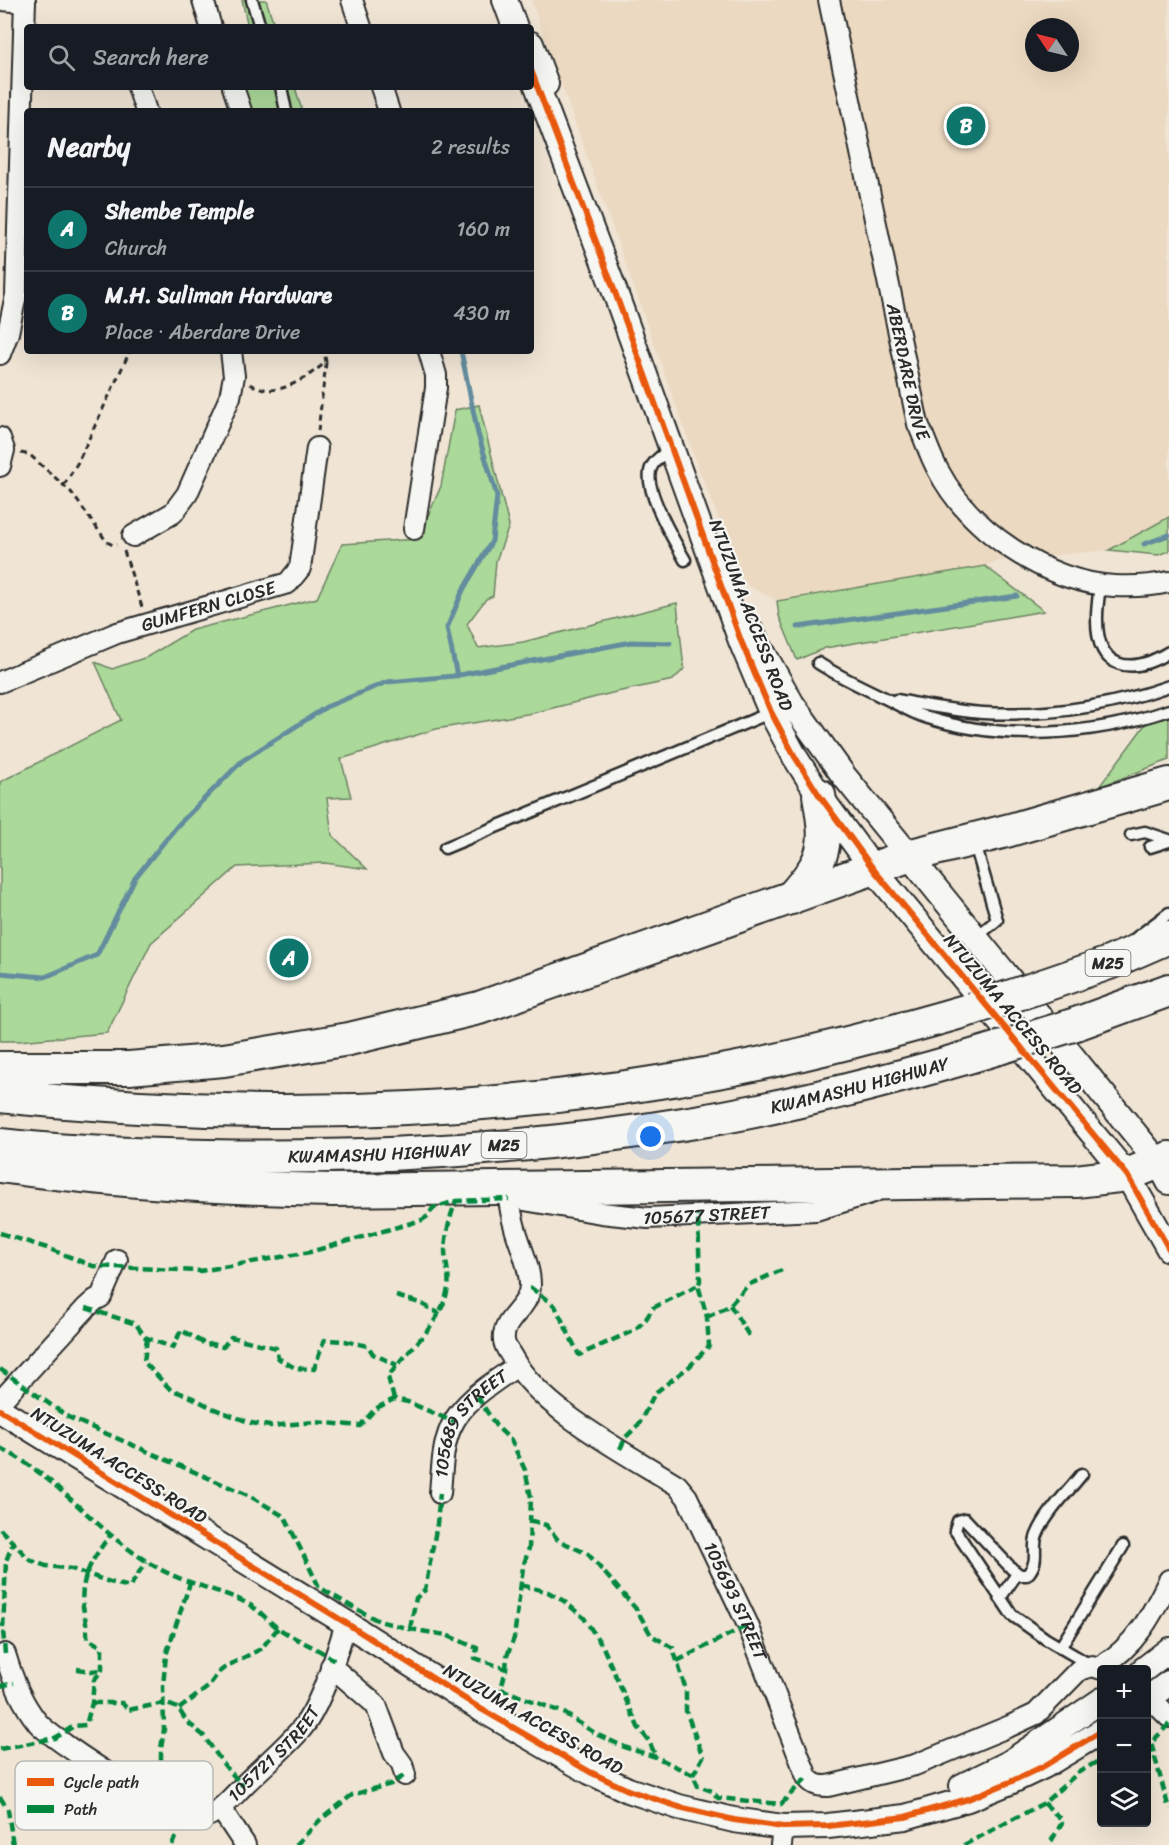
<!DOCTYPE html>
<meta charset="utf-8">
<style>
body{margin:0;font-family:Sriracha,sans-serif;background:#242831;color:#f1f3f6}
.controls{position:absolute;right:18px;bottom:18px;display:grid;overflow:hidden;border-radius:6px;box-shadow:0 6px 24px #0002}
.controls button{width:54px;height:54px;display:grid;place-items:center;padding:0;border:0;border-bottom:2px solid #363941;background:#171b24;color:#f1f3f6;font:30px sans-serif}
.compass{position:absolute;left:1025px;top:18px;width:54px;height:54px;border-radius:50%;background:#171b24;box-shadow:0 6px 24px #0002;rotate:305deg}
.you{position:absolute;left:651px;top:1137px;width:21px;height:21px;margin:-15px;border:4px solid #fff;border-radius:50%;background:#1a73e8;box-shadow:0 0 0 9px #1a73e833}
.badge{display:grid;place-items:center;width:39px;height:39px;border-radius:50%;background:#0f766e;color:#fff;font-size:20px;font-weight:700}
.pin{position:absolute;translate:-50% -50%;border:3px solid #fff;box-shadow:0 2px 6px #0006}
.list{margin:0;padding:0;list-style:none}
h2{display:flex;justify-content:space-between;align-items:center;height:78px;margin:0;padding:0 24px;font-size:26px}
h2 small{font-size:20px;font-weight:400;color:#9ea1a6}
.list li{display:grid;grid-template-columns:39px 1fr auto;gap:18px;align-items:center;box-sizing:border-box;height:84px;padding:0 24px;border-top:2px solid #363941}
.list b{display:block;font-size:22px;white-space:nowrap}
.list p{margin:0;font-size:20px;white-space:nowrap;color:#9ea1a6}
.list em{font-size:20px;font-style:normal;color:#9ea1a6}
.icon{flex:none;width:33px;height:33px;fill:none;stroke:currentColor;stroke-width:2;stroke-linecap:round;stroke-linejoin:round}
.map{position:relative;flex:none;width:1169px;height:1845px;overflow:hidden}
.search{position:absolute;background:#171b24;box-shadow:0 6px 24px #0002;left:24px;top:24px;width:510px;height:66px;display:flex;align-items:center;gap:15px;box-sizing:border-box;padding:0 21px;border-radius:6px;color:#9ea1a6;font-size:22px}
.panel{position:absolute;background:#171b24;box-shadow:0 6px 24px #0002;left:24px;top:108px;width:510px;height:246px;border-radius:6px}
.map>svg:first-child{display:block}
</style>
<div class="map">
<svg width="1169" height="1845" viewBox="0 0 1169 1845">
<rect width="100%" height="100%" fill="#f0e5d5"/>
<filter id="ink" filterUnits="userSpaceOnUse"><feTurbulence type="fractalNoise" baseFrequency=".0167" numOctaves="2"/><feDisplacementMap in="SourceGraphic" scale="12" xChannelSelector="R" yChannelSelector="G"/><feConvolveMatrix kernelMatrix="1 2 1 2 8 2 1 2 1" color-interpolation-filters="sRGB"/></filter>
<g filter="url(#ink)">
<!-- built -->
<path fill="#ecd9c1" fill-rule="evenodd" d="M531,0h638v551l-11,4 -49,-5 -110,11 -14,5 -208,35 -32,-17 -46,-114zM1034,27h36v36h-36z"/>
<!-- green -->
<path fill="#abd999" stroke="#6b8262" stroke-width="1.5" d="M242,0h24l9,27h-27z
M238,87h57l7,24h-55z
M479,405l30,121 -13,35 -3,35 -7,3 -19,25 11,24 45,-6 154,-39 7,66 -11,11 -61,13 -79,20 -97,16 -95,30 10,38 -24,1 5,37 35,34 -42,-6 -88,4 -86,76 -44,90 -89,8h-18v-259l121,-62 -26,-58 17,7 35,-12 45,-27 125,-32 25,-54 76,-5 23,-53 14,-76z
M1169,517v34l-11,4 -49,-5z
M985,566l59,45 -219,37 -28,12 -18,-44 -2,-15z
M1169,715v45l-70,27 48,-65z"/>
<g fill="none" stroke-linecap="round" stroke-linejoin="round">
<!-- stream -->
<path stroke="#648c9e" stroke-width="5" d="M1144,544l25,-9
M798,627l219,-31
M457,676l-10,-48 16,-38 29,-49 5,-45 -19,-62 -17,-83
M0,973l45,4 52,-22 38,-77 42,-52 65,-65 84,-54 61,-25 67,-6 177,-34 39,1"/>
<!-- service casing -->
<g stroke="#2b2b2b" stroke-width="15">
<path id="service" d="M252,0l8,27
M281,87l5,24
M673,447c-7,6 -17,11 -21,19 -12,19 23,76 33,94
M1100,584c-1,11 -3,22 -3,33 -1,53 33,59 72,35
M818,663c22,14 46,25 69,36 12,6 25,14 38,18 78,25 167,19 244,-7
M896,700c29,5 58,11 87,13 64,3 126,-6 186,-27
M1131,835l14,-3 24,8
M974,841l23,79 -22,18
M1150,847l19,-6
M445,848l327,-136
M1136,938l33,-25
M1082,1474c-15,19 -36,39 -45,61 -6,14 4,25 -10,40h-7l-8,-6 -47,-50 -7,2 -3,9 57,85 34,24 46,27
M1000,1598l17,-24
M1060,1648l63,-102"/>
</g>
<!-- minor casing -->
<g stroke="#2b2b2b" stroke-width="24">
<g id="minor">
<path d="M2,0l23,2"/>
<path d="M203,0l8,27"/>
<path d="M352,0l9,27"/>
<path id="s1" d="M829,0l89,424c7,15 12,32 20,46 32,61 108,112 176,116 19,1 37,0 55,-4"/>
<path d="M138,87l8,24"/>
<path d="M233,87l8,24"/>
<path d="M381,87l8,24"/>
<path d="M0,354l8,-21 8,-38 9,-295"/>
<path d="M0,438l4,12 -4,16"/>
<path d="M414,529l22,-141v-13l-7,-24"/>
<path d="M133,536l40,-23 14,-19 43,-97 4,-21 -3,-25"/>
<path id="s2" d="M0,682l117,-49 171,-50 12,-15 17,-120"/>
<path id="s3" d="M507,1187c2,14 4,28 8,41 5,18 15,38 15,57 0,24 -29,33 -26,56 1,6 5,11 8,16 29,53 114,96 165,128l10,12 61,128 59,152c6,8 11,9 21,9l87,-21 95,-39 26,-12 43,-44 13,-4 13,4"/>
<path id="s4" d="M524,1200l77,13 47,5 168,-8 58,-18"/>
<path d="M0,1402l86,-94 9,-8 6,-3 16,-37"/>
<path id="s5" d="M440,1493c2,-22 2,-46 11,-66 12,-27 43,-45 66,-61"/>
<path id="s6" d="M5,1654c8,26 16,48 33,69 17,19 142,100 163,95 18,-4 30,-20 43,-33 19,-19 41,-37 58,-57 18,-21 36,-78 44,-105"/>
<path d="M331,1666l45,39 18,48 8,11 3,11"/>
<path d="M1100,1667c35,-20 52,-52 69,-87"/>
<path d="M1146,1694l23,23"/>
<path d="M221,1809l24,36"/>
<path d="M781,1845l2,-18"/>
</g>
</g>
<!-- tertiary casing -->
<g stroke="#2b2b2b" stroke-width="28">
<path id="tertiary" d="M505,0l10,27
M531,44l15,40
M531,70l81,214 129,357 30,71 24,45 24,38 55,75 253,305 42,74
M752,633l40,71 52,72 315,387 10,19
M0,1410l346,213 135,86 109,63 38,18 51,17 55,13 49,7 45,-1 77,-9 63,-18 42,-17 34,-16 58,-35
M1143,1670l26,-20
M1146,1700l23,-17
M962,1786l47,-23 93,-63"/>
</g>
<!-- primary casing -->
<g stroke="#2b2b2b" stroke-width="36">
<g id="primary">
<path d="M791,898c36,-41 37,-50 28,-103"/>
<path d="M1045,985l64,-22 60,-26"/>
<path d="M1076,1024l93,-34"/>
<path d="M0,1068h129l95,-8 125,-21 130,-31 429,-152 102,-26 159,-46"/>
<path d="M0,1096c243,25 493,20 733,-27 81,-16 160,-37 239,-60"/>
<path id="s7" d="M0,1145c68,8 139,10 208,11 159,3 319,-6 475,-32 107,-17 213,-45 316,-76"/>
<path d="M0,1166c110,16 221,22 333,24l743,-9 51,-6 42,-17"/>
</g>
</g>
<!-- path -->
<path stroke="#2b2b2b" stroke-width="3" stroke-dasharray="6 4.5" stroke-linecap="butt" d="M250,384c4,2 9,4 14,5 20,5 48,-15 62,-27l-2,-11
M318,431l8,-68
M21,453l9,2 41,37 36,50 6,3h4
M64,485l14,-23 52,-111
M124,551l18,56"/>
<!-- service -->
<use href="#service" stroke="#f6f6f2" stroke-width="10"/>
<!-- minor -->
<use href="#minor" stroke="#f6f6f2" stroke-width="20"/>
<!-- tertiary -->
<use href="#tertiary" stroke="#f6f6f2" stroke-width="24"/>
<!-- primary -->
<use href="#primary" stroke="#f6f6f2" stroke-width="32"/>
<!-- primary-bridge casing -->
<g stroke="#2b2b2b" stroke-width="36" stroke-linecap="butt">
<path id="primary-bridge" d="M972,1009l73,-24
M999,1048l77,-24"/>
</g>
<!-- primary-bridge -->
<use href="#primary-bridge" stroke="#f6f6f2" stroke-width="32"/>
<!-- quiet -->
<path stroke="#00873e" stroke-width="4.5" stroke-dasharray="9 4.5" stroke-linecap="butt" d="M0,1233l47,15 46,18 107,5 110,-19 112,-32 6,-4 5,-8 23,-7 53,-2
M530,1287l25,19 24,49 56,-25 11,-11 7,-11 45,-23
M396,1296l24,7 20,11
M730,1305l21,34
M86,1308l50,16 9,13 28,11 8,-18 26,15 4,-1 12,3 8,-10 45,11 2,10 17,10 19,1 10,-29 21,1 23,5 5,8 24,11
M707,1317l22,-11 19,-21 36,-16
M147,1338l-3,24 26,27 23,9 19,10 39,15 19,3 45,-4 45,4 15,-17 19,-10 14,3 46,20
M0,1369l68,48 182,79 35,21 34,70 30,18 30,16 31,8 36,6 31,13 -2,10 31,11 -5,20 63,24 34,22 29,13 29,9 37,18 5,11 14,5 6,7 63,6 26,-27
M477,1396l19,30 15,14 14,30 6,27 -2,51 -6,19 -9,71 -7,18 -1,13
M394,1399l-6,-22c21,-29 55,-54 60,-90 2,-12 -3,-25 -3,-37 1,-17 5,-34 11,-49
M0,1448c53,26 89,74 137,107 16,11 34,21 53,27 20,8 41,12 60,23 10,6 18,16 28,23 18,12 38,19 56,32
M620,1449l6,-12 13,-13 16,-31 35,-27 19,-20 -2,-29 -9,-32 2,-4 -2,-66
M530,1520l16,5 12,15 30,14 49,56 14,25 22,13 13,42v21l17,46 -10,18
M0,1529l30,31 16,6 26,3 38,13 20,5 16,-26
M521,1585l27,7 16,9 20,17 19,29 35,80 11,14 7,16
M410,1629l6,-31 9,-8 12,-66 3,-31
M5,1654l-2,-24 3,-69 7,-18
M677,1661l71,-36
M77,1669l14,2 11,-1
M0,1686l14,-3
M92,1703h30l6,7 36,-7 14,5 9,14 16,13 22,31 18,20
M179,1709l29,-22 11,-15 8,-6 34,-17 17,-21
M1169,1724l-18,19 18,66
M0,1749l55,-11 19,-12 12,-1 6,-22 2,-23 8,-10v-23l-14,-8 -1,-4c0,-9 -2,-18 -4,-28 -4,-29 11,-51 28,-73
M0,1797l8,13 5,35
M155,1800l6,-14v-37l3,-20 -1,-43 3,-31 24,-72
M1044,1803l19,18 -14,24
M172,1845l12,-30
M296,1845l24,-25 32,-25 39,-11 14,-9
M964,1845l80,-42 35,-31 23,-13"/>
<!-- cycleway casing -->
<g stroke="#f6f6f2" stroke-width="10">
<path id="cycleway" d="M531,70l81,214 129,357 30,71 24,45 24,38 55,75 253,305 42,74
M0,1410l346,213 135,86 109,63 38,18 51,17 55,13 49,7 45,-1 77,-9 63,-18 42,-17 34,-16 58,-35"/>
</g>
<!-- cycleway -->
<use href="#cycleway" stroke="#e8590c" stroke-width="6"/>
</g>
</g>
<g text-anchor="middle" stroke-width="4.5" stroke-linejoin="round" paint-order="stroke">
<!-- shield labels -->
<g fill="#f6f6f2" stroke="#686867" stroke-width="1.5">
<rect x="1085.5" y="950" width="45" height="26" rx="4.5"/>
<rect x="481.5" y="1132" width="45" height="26" rx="4.5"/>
</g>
<g font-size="16" font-weight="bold" fill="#2b2b2b">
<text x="1108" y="969">M25</text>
<text x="504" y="1151">M25</text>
</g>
<!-- street labels -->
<g font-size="18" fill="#2b2b2b" stroke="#f6f6f2">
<text dy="6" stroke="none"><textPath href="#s1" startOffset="380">ABERDARE DRIVE</textPath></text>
<text dy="6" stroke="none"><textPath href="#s2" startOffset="222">GUMFERN CLOSE</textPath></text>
<text transform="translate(751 615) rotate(69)" y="6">NTUZUMA ACCESS ROAD</text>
<text transform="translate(1013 1014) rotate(50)" y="6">NTUZUMA ACCESS ROAD</text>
<text dy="6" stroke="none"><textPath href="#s7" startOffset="866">KWAMASHU HIGHWAY</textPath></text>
<text dy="6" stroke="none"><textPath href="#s7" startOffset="380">KWAMASHU HIGHWAY</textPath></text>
<text dy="6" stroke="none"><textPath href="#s4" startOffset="184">105677 STREET</textPath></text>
<text dy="6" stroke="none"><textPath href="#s5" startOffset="80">105689 STREET</textPath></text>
<text transform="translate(119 1465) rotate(32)" y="6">NTUZUMA ACCESS ROAD</text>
<text dy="6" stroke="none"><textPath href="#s3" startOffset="524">105693 STREET</textPath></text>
<text transform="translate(533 1719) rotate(30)" y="6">NTUZUMA ACCESS ROAD</text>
<text dy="6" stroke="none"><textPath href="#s6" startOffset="366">105721 STREET</textPath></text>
</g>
</g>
<!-- legend -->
<rect x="15" y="1761" width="198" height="69" rx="9" fill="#f6f6f2" stroke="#b9b9b6" stroke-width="1.5"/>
<rect x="27" y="1778" width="27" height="8" fill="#e8590c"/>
<rect x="27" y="1805" width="27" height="8" fill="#00873e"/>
<g font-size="16" fill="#2b2b2b">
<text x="64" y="1788">Cycle path</text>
<text x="64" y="1815">Path</text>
</g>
</svg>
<div class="controls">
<button>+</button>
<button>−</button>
<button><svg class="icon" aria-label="layers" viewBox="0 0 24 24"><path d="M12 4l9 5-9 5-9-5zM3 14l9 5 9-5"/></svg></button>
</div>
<svg class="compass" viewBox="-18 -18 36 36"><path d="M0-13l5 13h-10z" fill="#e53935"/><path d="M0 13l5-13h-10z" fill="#9ea1a6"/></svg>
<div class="you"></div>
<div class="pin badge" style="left:289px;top:958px">A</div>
<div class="pin badge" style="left:966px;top:126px">B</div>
<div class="search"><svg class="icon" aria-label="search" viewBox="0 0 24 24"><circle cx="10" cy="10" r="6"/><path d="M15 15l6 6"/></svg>Search here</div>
<section class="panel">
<h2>Nearby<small>2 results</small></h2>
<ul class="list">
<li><span class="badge">A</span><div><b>Shembe Temple</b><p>Church</p></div><em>160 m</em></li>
<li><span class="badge">B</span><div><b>M.H. Suliman Hardware</b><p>Place · Aberdare Drive</p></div><em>430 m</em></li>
</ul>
</section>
</div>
